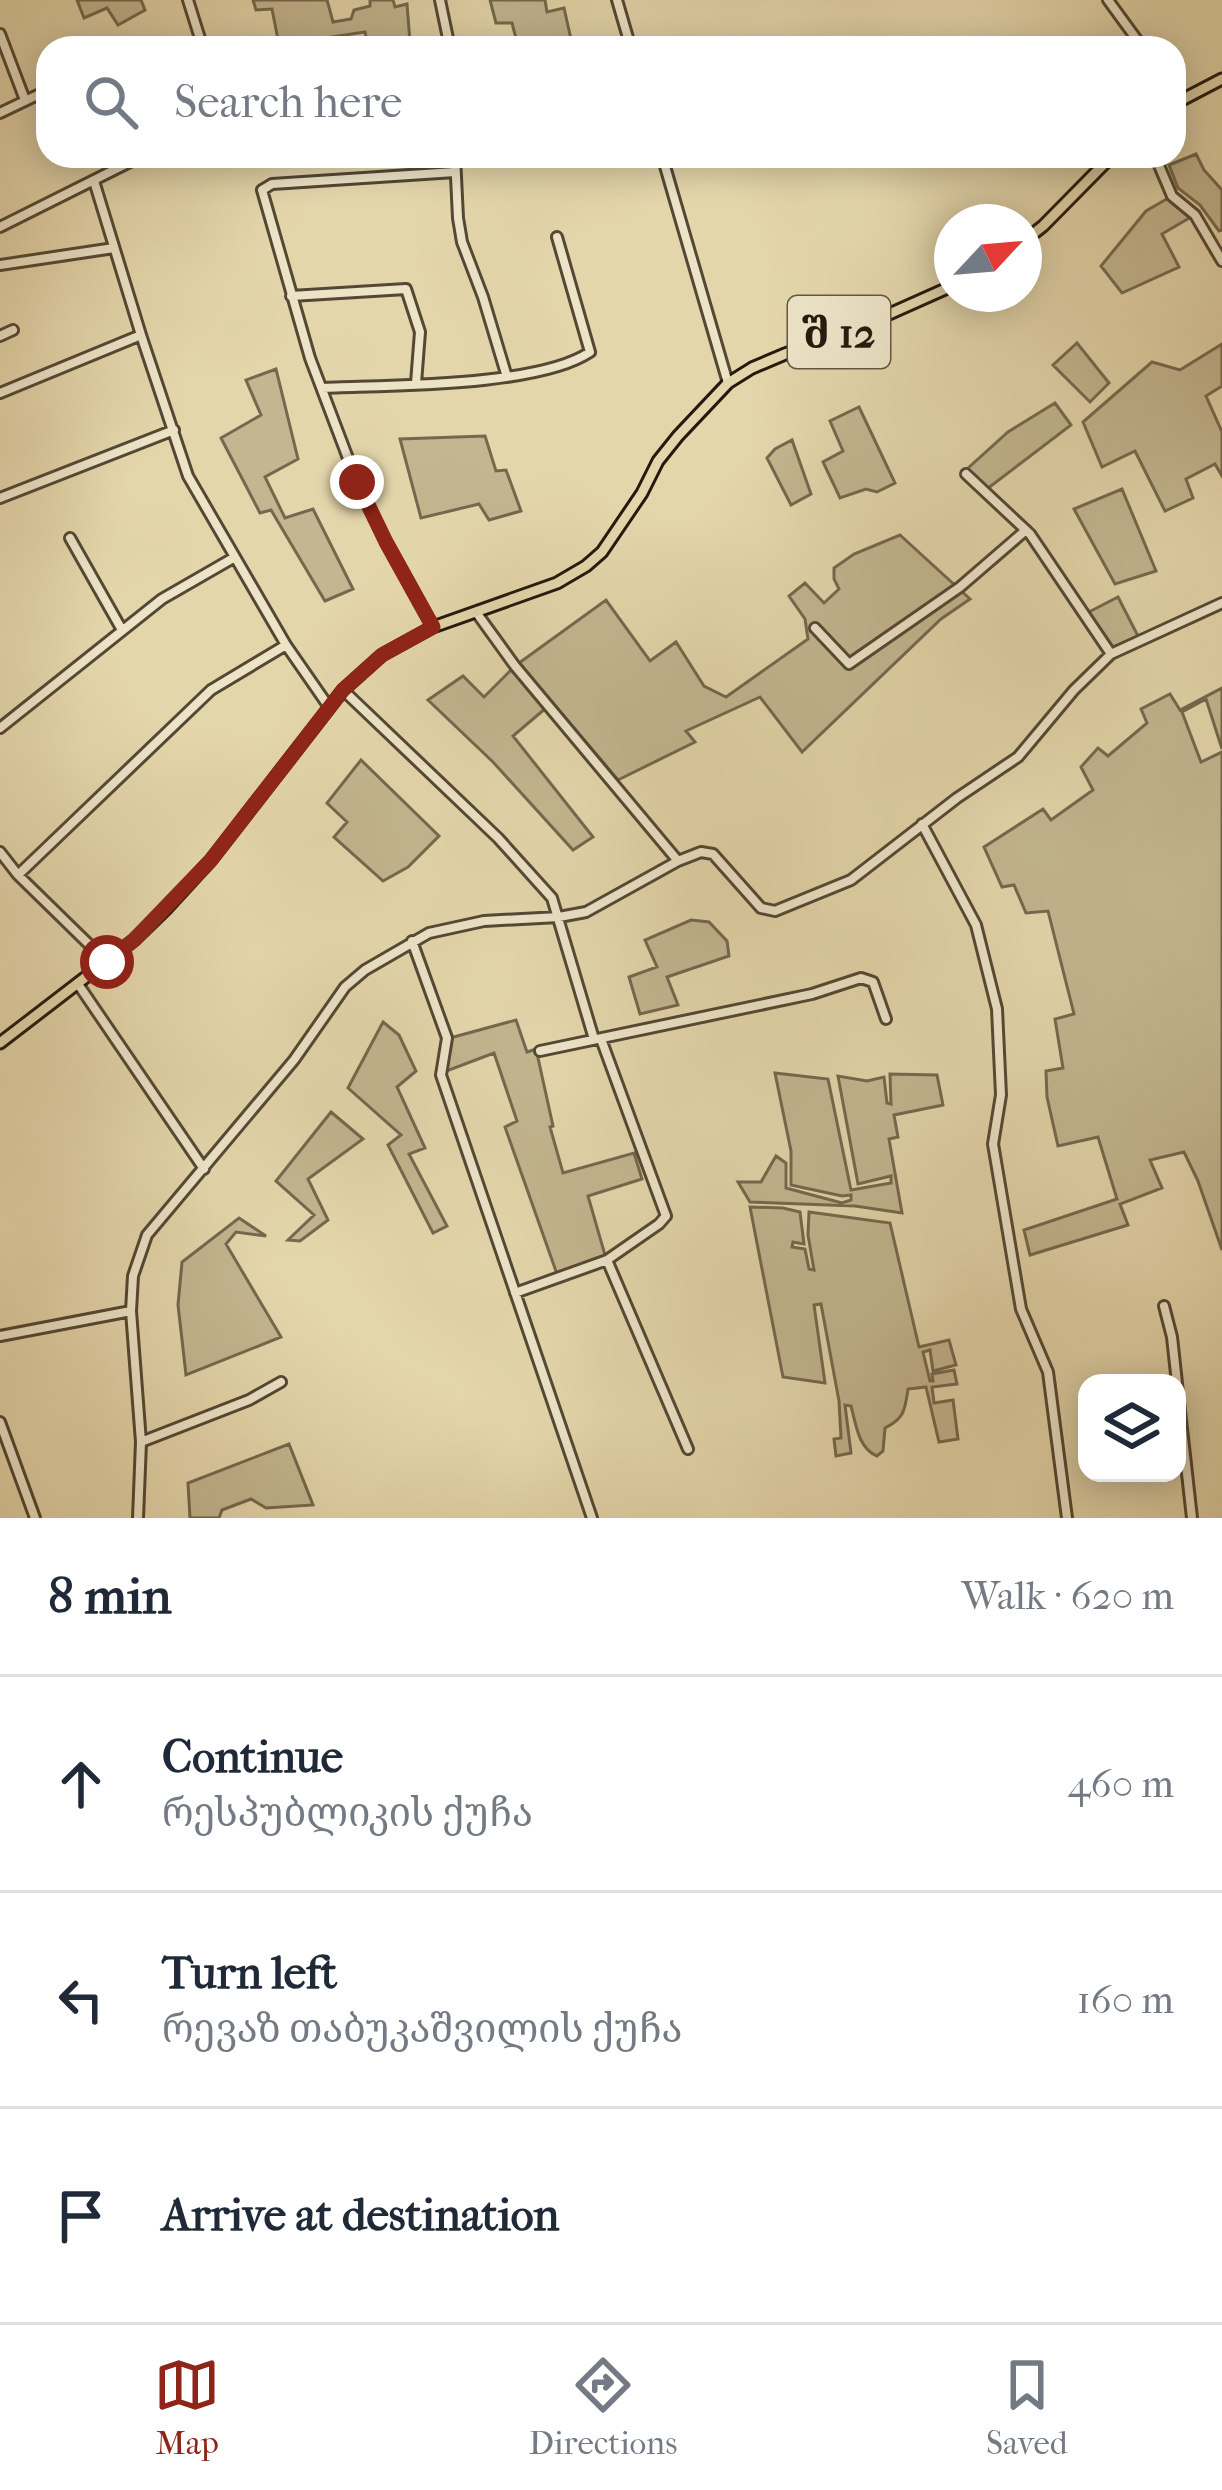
<!DOCTYPE html>
<meta charset="utf-8">
<style>
body{margin:0;font-family:"IM FELL French Canon","Noto Serif Georgian",serif;background:#f2f2f3;color:#1f2937}
.controls{position:absolute;right:36px;bottom:36px;display:grid;overflow:hidden;border-radius:24px;box-shadow:0 6px 30px #0003}
.controls button{width:108px;height:108px;display:grid;place-items:center;padding:0;border:0;border-bottom:3px solid #e0e1e3;background:#fff;color:#1f2937;font:60px sans-serif}
.compass{position:absolute;left:934px;top:204px;width:108px;height:108px;border-radius:50%;background:#fff;box-shadow:0 6px 30px #0003;rotate:64deg}
.stop{position:absolute;width:36px;height:36px;margin:-27px;border:9px solid #8f2418;border-radius:50%;background:#fff}
.stop.end{background:#8f2418;border-color:#fff;box-shadow:0 3px 12px #0008}
.list{margin:0;padding:0;list-style:none}
h2{display:flex;justify-content:space-between;align-items:center;height:156px;margin:0;padding:0 48px;font-size:51px}
h2 small{font-size:39px;font-weight:400;color:#747a83}
.list li{display:grid;grid-template-columns:78px 1fr auto;gap:36px;align-items:center;box-sizing:border-box;height:216px;padding:0 48px;border-top:3px solid #e0e1e3}
.list b{display:block;font-size:45px;white-space:nowrap}
.list p{margin:0;font-size:39px;white-space:nowrap;color:#747a83}
.list em{font-size:39px;font-style:normal;color:#747a83}
.icon{flex:none;width:66px;height:66px;fill:none;stroke:currentColor;stroke-width:2;stroke-linecap:round;stroke-linejoin:round}
.map{position:relative;flex:none;width:1222px;height:1518px;overflow:hidden}
.search{position:absolute;background:#fff;box-shadow:0 6px 30px #0003;left:36px;right:36px;top:36px;height:132px;display:flex;align-items:center;gap:30px;box-sizing:border-box;padding:0 42px;border-radius:36px;color:#747a83;font-size:45px}
.sheet{height:804px;background:#fff}
nav{display:flex;justify-content:space-around;align-items:center;box-sizing:border-box;height:168px;border-top:3px solid #e0e1e3;background:#fff;font-size:33px;color:#747a83}
nav a{display:grid;justify-items:center;gap:6px}
nav .on{color:#8f2418}
.map>svg:first-child{display:block}
</style>
<div class="map">
<svg width="1222" height="1518" viewBox="0 0 1222 1518">
<rect width="100%" height="100%" fill="#e4d6ab"/>
<filter id="stains"><feTurbulence type="fractalNoise" baseFrequency=".00167" numOctaves="4"/><feColorMatrix values="0 0 0 0 .2 0 0 0 0 .09 0 0 0 0 .02 0 0 0 .5 -.17"/></filter>
<radialGradient id="worn" r=".72"><stop offset=".6" stop-color="#630" stop-opacity="0"/><stop offset="1" stop-color="#630" stop-opacity=".3"/></radialGradient>
<!-- green -->
<path fill="#c3b690" stroke="#74684e" stroke-width="3" d="M77,0h64l4,10 -27,15 -11,-17 -23,10z
M253,0h74l6,22 18,-3 3,-9 16,-4v-6h23l2,7 12,-3 3,38 -28,6h-14l-3,-16 -86,13 -7,-36 -16,1z
M490,0h55l2,12 17,-4 9,40h-73v-3l17,-3 -5,-19h-16z
M1196,154l8,16 18,20v40l-3,1 -19,-26 -22,-17 -9,-23z
M1170,197l21,20 -29,17 17,33 -57,26 -21,-27 45,-55z
M1077,343l32,40 -19,19 -37,-37z
M1222,344v42l-16,10 16,36v44l-7,-12 -29,15 7,19 -28,13 -30,-60 -33,16 -19,-45 69,-60 28,8z
M276,369l22,90 -33,18 20,41 28,-9 40,80 -28,12 -54,-91 -11,3 -39,-75 40,-23 -15,-35z
M1055,403l16,22 -84,64 -20,-20 41,-37z
M859,407l36,76 -18,9 -11,-3 -26,9 -17,-36 20,-11 -13,-30z
M485,436l11,35 10,-1 15,41 -32,9 -10,-16 -58,14 -21,-79z
M792,440l19,54 -20,11 -24,-47 8,-9z
M1122,489l34,82 -41,13 -41,-75z
M900,535l70,64 -29,20 -139,133 -42,-55 -74,34 9,11 -77,38 -99,-117 87,-63 44,61 26,-19 28,44 22,11 82,-58 -3,-20 -16,-23 16,-13 19,20 15,-14 -5,-10v-11l20,-14z
M1118,597l20,39 -29,13 -22,-36z
M512,669l34,39 -33,28 80,101 -20,13 -80,-88 -65,-62 35,-24 21,21z
M1222,688v61l-16,-50 -24,13 19,50 21,-10v498l-24,-69 -14,-29 -34,8 12,28 -42,16 8,21 -98,30 -6,-25 93,-31 -19,-62 -40,9 -11,-49 -1,-26 17,-3 -8,-49 19,-5 -26,-103 -22,2 -12,-28 -12,2 -18,-40 59,-38 8,11 42,-30 -12,-23 17,-19 10,8 39,-33 -6,-14 29,-15 10,16z
M361,760l78,76 -31,31 -25,14 -49,-44 13,-15 -20,-19z
M691,920l18,2 18,19 2,15 -62,21 11,28 -38,9 -11,-37 28,-10 -12,-27z
M516,1020l11,32 9,-3 17,77 -3,1 13,46 71,-20 8,26 -54,17 17,59 -48,19 -52,-147 12,-6 -23,-68 -50,19 6,-34z
M383,1022l16,13 17,36 -19,16 28,61 -16,6 38,72 -14,7 -45,-88 13,-10 -53,-47z
M775,1073l53,6 23,111 40,-7v-7l-33,8 -20,-108 29,5 17,-4 3,26 4,1 -1,-30 47,1 6,30 -49,10 4,22 -9,2 13,74 -47,-7 -105,-4 -12,-20h23l15,-26 10,7v25l56,15 9,-3v-5l-9,1 -51,-11v-34z
M331,1112l32,27 -55,40 20,41 -28,21 -12,-1 26,-25 -38,-34z
M750,1207l33,1 17,4 4,32 -11,-2 -1,5 13,2 4,20 5,1 -6,-35 1,-23 81,11 29,124 30,-7 7,25 -23,6 -3,-21 -7,2 7,29h3l-1,-7 22,-4 3,14 -25,3 2,16 19,-3 5,39 -19,3 -13,-55 -18,2c-3,20 -3,29 -23,39l-2,23 -6,5c-19,-8 -21,-32 -26,-50l-6,-1 6,48 -15,3 -2,-17 7,-1 -2,-37 -18,-97 -7,1 11,78 -42,-6z
M239,1218l27,18 -30,-4 -10,12 55,93 -95,38 -8,-70 4,-43z
M289,1444l24,61 -47,3 -15,-9 -29,11 -3,8h-29l-2,-35z"/>
<g fill="none" stroke-linecap="round" stroke-linejoin="round">
<!-- minor casing -->
<g stroke="#544834" stroke-width="14">
<path id="minor" d="M188,0l15,48
M440,0l10,48
M617,0l14,48
M1108,0l35,48
M0,34l25,66
M145,48l4,-2
M0,113l48,-23
M455,156l3,62 4,24 21,55 24,80
M662,156l66,227
M1155,156l17,40 23,19 27,46
M94,181l47,154 47,141 98,169 43,62
M0,227l142,-71
M0,265l114,-17
M291,296l115,-7 14,43 -4,51
M0,336l13,-6
M322,388c66,-3 216,-1 268,-36l-33,-115
M0,393l141,-58
M966,474l64,60 81,120
M0,498l174,-68
M70,538l52,92
M476,612l39,54 163,195
M433,627l-47,-85 -29,-60 -47,-124 -48,-168 10,-6 183,-12
M815,628l34,36 111,-77 66,-57
M343,690l155,148 54,60 42,141
M0,728l162,-129 73,-42
M922,824l54,101 21,84 4,86 -8,49 28,165 27,63 19,146
M0,852l18,23 89,87
M18,875l193,-185 75,-45
M412,941l35,97 -6,37 151,443
M78,984l126,185
M601,1039l65,177 -7,8 -52,36
M540,1051l272,-57 49,-16 12,4 13,37
M515,1293l92,-33 81,189
M1164,1306l8,31 5,46
M0,1336l131,-25
M1177,1384l15,134
M0,1422l35,96
M141,1442l108,-42 32,-18
M138,1518l3,-76 -10,-131 2,-35 14,-41 147,-175 51,-73 20,-17 64,-37 55,-12 75,-4 27,-5 92,-51 23,-9 12,2 48,54 14,3 76,-31 106,-82 61,-41 56,-67 37,-36 111,-51"/>
</g>
<!-- major casing -->
<g stroke="#24190d" stroke-width="15">
<path id="major" d="M1174,104l48,-25
M1024,241l19,-15 69,-70
M0,1043l134,-103 33,-32 44,-48 132,-170 39,-35 51,-28 124,-44 29,-17 16,-14 40,-59 16,-32 20,-25 50,-53 24,-15 33,-14 102,-39 65,-29"/>
</g>
<!-- minor -->
<use href="#minor" stroke="#ede4c8" stroke-width="8"/>
<!-- major -->
<use href="#major" stroke="#e4d6ab" stroke-width="9"/>
</g>
<g fill="none" stroke-linecap="round" stroke-linejoin="round">
<!-- route -->
<path stroke="#8f2418" stroke-width="15" d="M107,962l27,-22 77,-80 132,-170 39,-35 51,-28 -47,-85 -29,-60"/>
</g>
<g text-anchor="middle" stroke-width="10" stroke-linejoin="round" paint-order="stroke">
<!-- shield labels -->
<rect fill="#ede4c8" stroke="#605645" stroke-width="3" x="788" y="296" width="102" height="72" rx="9"/>
<g font-size="42" font-weight="bold" fill="#24190d">
<text x="839" y="347">შ 12</text>
</g>
</g>
<rect width="100%" height="100%" filter="url(#stains)"/>
<rect width="100%" height="100%" fill="url(#worn)"/>
</svg>
<div class="controls">
<button><svg class="icon" aria-label="layers" viewBox="0 0 24 24"><path d="M12 4l9 5-9 5-9-5zM3 14l9 5 9-5"/></svg></button>
</div>
<svg class="compass" viewBox="-18 -18 36 36"><path d="M0-13l5 13h-10z" fill="#e53935"/><path d="M0 13l5-13h-10z" fill="#747a83"/></svg>
<div class="stop" style="left:107px;top:962px"></div>
<div class="stop end" style="left:357px;top:482px"></div>
<div class="search"><svg class="icon" aria-label="search" viewBox="0 0 24 24"><circle cx="10" cy="10" r="6"/><path d="M15 15l6 6"/></svg>Search here</div>
</div>
<section class="sheet">
<h2>8 min<small>Walk · 620 m</small></h2>
<ul class="list">
<li><svg class="icon" aria-label="ahead" viewBox="0 0 24 24"><path d="M12 20V5M6 11l6-6 6 6"/></svg><div><b>Continue</b><p>რესპუბლიკის ქუჩა</p></div><em>460 m</em></li>
<li><svg class="icon" aria-label="left" viewBox="0 0 24 24"><path d="M17 20v-9H6M10 6l-5 5 5 5"/></svg><div><b>Turn left</b><p>რევაზ თაბუკაშვილის ქუჩა</p></div><em>160 m</em></li>
<li><svg class="icon" aria-label="arrive" viewBox="0 0 24 24"><path d="M6 21V4h12l-3 4 3 4H6"/></svg><div><b>Arrive at destination</b></div></li>
</ul>
</section>
<nav>
<a class="on"><svg class="icon" aria-label="map" viewBox="0 0 24 24"><path d="M3 6l6-2 6 2 6-2v14l-6 2-6-2-6 2zM9 4v14M15 6v14"/></svg>Map</a>
<a><svg class="icon" aria-label="directions" viewBox="0 0 24 24"><path d="M12 3l9 9-9 9-9-9zM9 14v-3h6M13 9l2 2-2 2"/></svg>Directions</a>
<a><svg class="icon" aria-label="saved" viewBox="0 0 24 24"><path d="M7 4h10v16l-5-4-5 4z"/></svg>Saved</a>
</nav>
